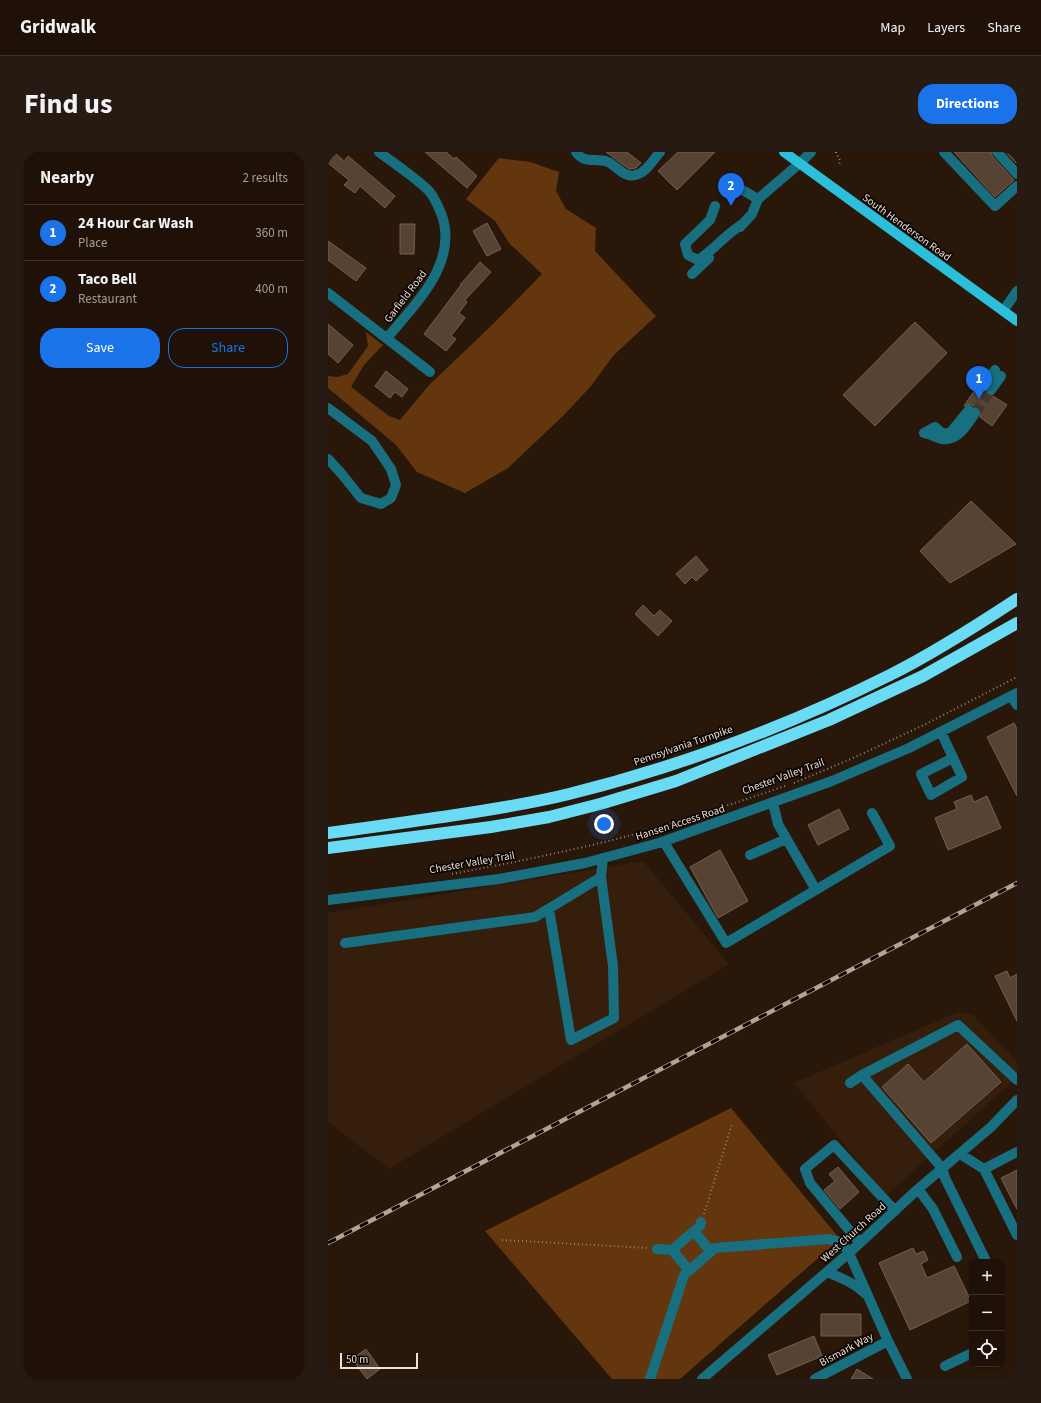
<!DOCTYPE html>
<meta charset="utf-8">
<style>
body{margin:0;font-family:"Source Sans 3",sans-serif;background:#271a12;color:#f1f3f6}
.controls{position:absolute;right:12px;bottom:12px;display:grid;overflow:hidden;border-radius:8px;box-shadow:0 1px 3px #0004}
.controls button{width:36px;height:36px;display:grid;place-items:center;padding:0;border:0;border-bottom:1px solid #3c3129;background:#1f1108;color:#f1f3f6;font:20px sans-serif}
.scale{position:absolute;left:12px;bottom:10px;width:78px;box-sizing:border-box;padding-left:4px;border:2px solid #ece0d7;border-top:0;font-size:11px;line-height:14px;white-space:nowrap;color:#ece0d7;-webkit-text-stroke:3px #0c0502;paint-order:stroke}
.you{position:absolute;left:276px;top:672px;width:14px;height:14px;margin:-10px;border:3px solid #fff;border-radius:50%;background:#1a73e8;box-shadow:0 0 0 6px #1a73e833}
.badge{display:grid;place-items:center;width:26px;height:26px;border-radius:50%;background:#1a73e8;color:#fff;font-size:13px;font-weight:700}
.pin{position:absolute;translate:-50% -33px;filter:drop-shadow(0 1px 2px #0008)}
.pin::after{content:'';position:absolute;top:21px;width:14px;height:12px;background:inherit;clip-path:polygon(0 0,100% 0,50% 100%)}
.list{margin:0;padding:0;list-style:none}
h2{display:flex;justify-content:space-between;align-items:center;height:52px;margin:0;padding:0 16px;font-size:17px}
h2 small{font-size:13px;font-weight:400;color:#a19d9c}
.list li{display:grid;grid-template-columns:26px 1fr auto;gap:12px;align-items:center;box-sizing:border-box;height:56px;padding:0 16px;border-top:1px solid #3c3129}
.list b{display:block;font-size:15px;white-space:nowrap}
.list p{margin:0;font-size:13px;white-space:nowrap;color:#a19d9c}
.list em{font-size:13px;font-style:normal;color:#a19d9c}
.actions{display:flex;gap:8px;padding:12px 16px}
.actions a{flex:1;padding:9px 0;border:1px solid #1a73e8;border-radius:16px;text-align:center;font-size:14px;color:#1a73e8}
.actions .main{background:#1a73e8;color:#fff}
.icon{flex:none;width:22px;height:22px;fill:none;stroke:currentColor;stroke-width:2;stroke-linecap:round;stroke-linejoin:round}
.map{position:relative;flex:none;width:689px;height:1227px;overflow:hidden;border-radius:16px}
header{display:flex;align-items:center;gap:24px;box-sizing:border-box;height:56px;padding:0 20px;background:#1f1108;border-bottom:1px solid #3c3129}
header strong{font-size:19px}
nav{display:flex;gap:22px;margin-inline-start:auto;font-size:14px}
.intro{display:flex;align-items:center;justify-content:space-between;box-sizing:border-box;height:96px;padding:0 24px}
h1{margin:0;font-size:28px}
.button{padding:10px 18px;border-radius:16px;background:#1a73e8;color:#fff;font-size:14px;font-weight:700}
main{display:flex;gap:24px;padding:0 24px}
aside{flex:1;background:#1f1108;border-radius:16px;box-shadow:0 1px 3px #0004}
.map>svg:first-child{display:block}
</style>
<header>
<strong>Gridwalk</strong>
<nav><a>Map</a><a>Layers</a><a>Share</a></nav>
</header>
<div class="intro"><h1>Find us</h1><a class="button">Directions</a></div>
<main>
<aside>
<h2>Nearby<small>2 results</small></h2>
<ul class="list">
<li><span class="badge">1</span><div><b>24 Hour Car Wash</b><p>Place</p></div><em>360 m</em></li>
<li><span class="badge">2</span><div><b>Taco Bell</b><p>Restaurant</p></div><em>400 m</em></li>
</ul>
<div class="actions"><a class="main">Save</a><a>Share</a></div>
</aside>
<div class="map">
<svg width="689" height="1227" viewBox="0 0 689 1227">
<rect width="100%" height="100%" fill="#29170a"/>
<!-- built -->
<path fill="#351e0b" d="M315,709l86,103 -340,205 -61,-47v-209z
M630,860l15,3 44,46v13l-8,11 -123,111 -92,-113z"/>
<!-- green -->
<path fill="#63360d" d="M171,6l31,4 29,10 -3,19 10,18 30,19 -1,23 61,65 -43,40 -22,30 -27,29 -56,53 -43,25 -48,-21 -21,-27 -68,-57v-12l9,1 11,-3 20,-28 -2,-14 17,13 -19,20 -13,22 38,29 11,4 29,-35 63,-60 50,-51 -33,-31 -14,-22 -29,-22z
M403,956l109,131 -160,140h-68l-127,-148z"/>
<!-- building -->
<path fill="#574334" stroke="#745f50" d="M0,0h6l10,9 4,-5 47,40 -10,12 -25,-22 -5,7 -11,-8 5,-5 -21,-17z
M97,0h21l8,7 2,-2 21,19 -10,12z
M278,0h21l14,11 -5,5 -7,1z
M350,0h37l-38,38 -19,-19z
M626,0h37l1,4 22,24 -19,17z
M678,0h11v12z
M159,71l14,26 -14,7 -14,-25z
M72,72h15l-1,30h-14z
M0,89l38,27 -10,13 -28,-21z
M152,110l11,10 -26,28 2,2 -8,11 6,5 -14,18 5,3 -10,12 -22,-17 37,-49h-1z
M587,170l32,31 -72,73 -32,-31z
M0,172l25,21 -15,18 -10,-9z
M58,219l22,18 -6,8 -7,-5 -5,6 -15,-12z
M650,233v4l3,3h4l5,4h3l14,9 -15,21 -12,-9 1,-4 -2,-5 -9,-4 -6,2z
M643,349l45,43 -66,39 -30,-32z
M368,404l12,14 -12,11 -4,-4 -7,7 -9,-10z
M315,453l11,11 6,-6 12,11 -14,15 -23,-22z
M686,571l3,6v67l-30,-59z
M643,643l3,7 13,-6 14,32 -53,22 -13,-32 22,-9 -3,-7z
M511,657l10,20 -31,16 -10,-20z
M392,698l28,51 -30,17 -28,-51z
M679,819l3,7 7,-4v47l-22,-45z
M639,892l34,38 -70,61 -49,-56 26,-23 16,18z
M510,1015l21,25 -19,17 -16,-19 11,-9 -6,-7z
M689,1018v39l-16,-31z
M585,1096l3,6 8,-3 4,9 -7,4 6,14 27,-12 17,35 -61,29 -31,-67z
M493,1162h40v22h-40z
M486,1184l8,20 -45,19 -9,-20z
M38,1197l14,20 -13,10 -15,-20z
M529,1217l16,10h-22z"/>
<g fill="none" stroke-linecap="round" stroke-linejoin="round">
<!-- minor-tunnel -->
<path stroke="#463529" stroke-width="10" stroke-dasharray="10 5" stroke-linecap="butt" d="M647,261l16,-23"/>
<!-- path -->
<path stroke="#918277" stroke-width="2" stroke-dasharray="1 3" stroke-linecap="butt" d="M508,0v2c3,3 5,6 3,11
M466,631l57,-24 73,-34 93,-48
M124,722c59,-11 118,-23 176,-38 54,-15 107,-33 160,-51
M376,1062l28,-90
M174,1088l146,8"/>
<!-- minor -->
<path stroke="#186f80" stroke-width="10" d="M51,0c16,12 34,24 49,38 6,6 10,16 13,23 19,49 -26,91 -54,125
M248,0c9,13 20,5 32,10 9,4 16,16 27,13 11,-2 18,-15 25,-23
M616,0l51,54 22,-20
M669,0l20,22
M411,36l19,11 42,-36 11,-11
M387,54l-5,14 -25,24 3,11 10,5c17,-11 29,-27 46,-37
M412,75l12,-13 6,-15
M364,122l17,-16
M0,141l102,79
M675,159l14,-20
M656,234l11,-16
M663,238l10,-14
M0,256l44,33 19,28 5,16 -5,13 -10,6 -20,-6 -20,-25 -13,-14
M596,281c7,1 13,5 18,6 16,2 25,-14 33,-26
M596,281l11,-6 8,7 8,-2 18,-22
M683,544l6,9
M613,580l21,45 -31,18 -10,-21 32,-16
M445,651l5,21 38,66
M336,690l62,101 164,-97 -18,-33
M422,703l36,-16
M0,748l171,-21 86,-16 74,-20 173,-62 77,-33 108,-55
M221,757l22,131 43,-22 -1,-52 -12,-89
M17,791l190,-26 66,-40 2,-19
M534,923l80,93 3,10 40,81v3
M522,931l12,-8 96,-50 59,55
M632,1002l24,15 33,66
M656,1017l33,-17
M590,1037l15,20 24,48
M366,1079l6,-5 1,-4
M532,1091l-50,-60 -5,-14 29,-24 61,66
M329,1097l15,1
M361,1118l-17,-20 22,-19 17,21
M499,1120c15,6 27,11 39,22
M617,1214l27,-13
M322,1227l34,-104 31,-27 114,-9 12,3 8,11 39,88 19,38
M374,1227l147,-126 69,-64 73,-62 26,-27
M487,1227l73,-38"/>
<!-- major -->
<path stroke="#2bbfdb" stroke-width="10" d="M456,0l233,169"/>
<!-- highway -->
<path stroke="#6adbf4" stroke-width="12" d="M0,681c40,-5 80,-11 121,-17 40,-6 80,-12 120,-22 109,-27 221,-69 321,-119 44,-22 86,-49 127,-76
M0,696l163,-21 58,-10 51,-13 76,-23 153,-61 94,-44 94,-53"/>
<!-- rail casing -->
<g stroke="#b1a399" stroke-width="4.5">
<path id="rail" d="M0,1091l689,-360"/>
</g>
<!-- rail -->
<use href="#rail" stroke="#0c0502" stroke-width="3" stroke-dasharray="9" stroke-linecap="butt"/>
</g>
<g text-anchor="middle" stroke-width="3.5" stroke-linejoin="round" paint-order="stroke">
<!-- street labels -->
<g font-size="11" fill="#ece0d7" stroke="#0c0502">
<text transform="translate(579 75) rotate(36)" y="4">South Henderson Road</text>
<text transform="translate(77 144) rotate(-53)" y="4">Garfield Road</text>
<text transform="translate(355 593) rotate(-19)" y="4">Pennsylvania Turnpike</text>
<text transform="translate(455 624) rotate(-20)" y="4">Chester Valley Trail</text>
<text transform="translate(352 670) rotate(-18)" y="4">Hansen Access Road</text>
<text transform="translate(144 710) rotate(-10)" y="4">Chester Valley Trail</text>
<text transform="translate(525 1080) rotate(-42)" y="4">West Church Road</text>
<text transform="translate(518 1197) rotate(-28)" y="4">Bismark Way</text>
</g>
</g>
</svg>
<div class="controls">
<button>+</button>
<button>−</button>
<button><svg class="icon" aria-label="locate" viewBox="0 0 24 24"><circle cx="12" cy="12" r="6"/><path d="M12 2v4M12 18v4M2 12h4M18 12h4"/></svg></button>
</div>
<div class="scale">50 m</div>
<div class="you"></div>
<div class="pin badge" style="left:651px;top:247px">1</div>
<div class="pin badge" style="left:403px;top:54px">2</div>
</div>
</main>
